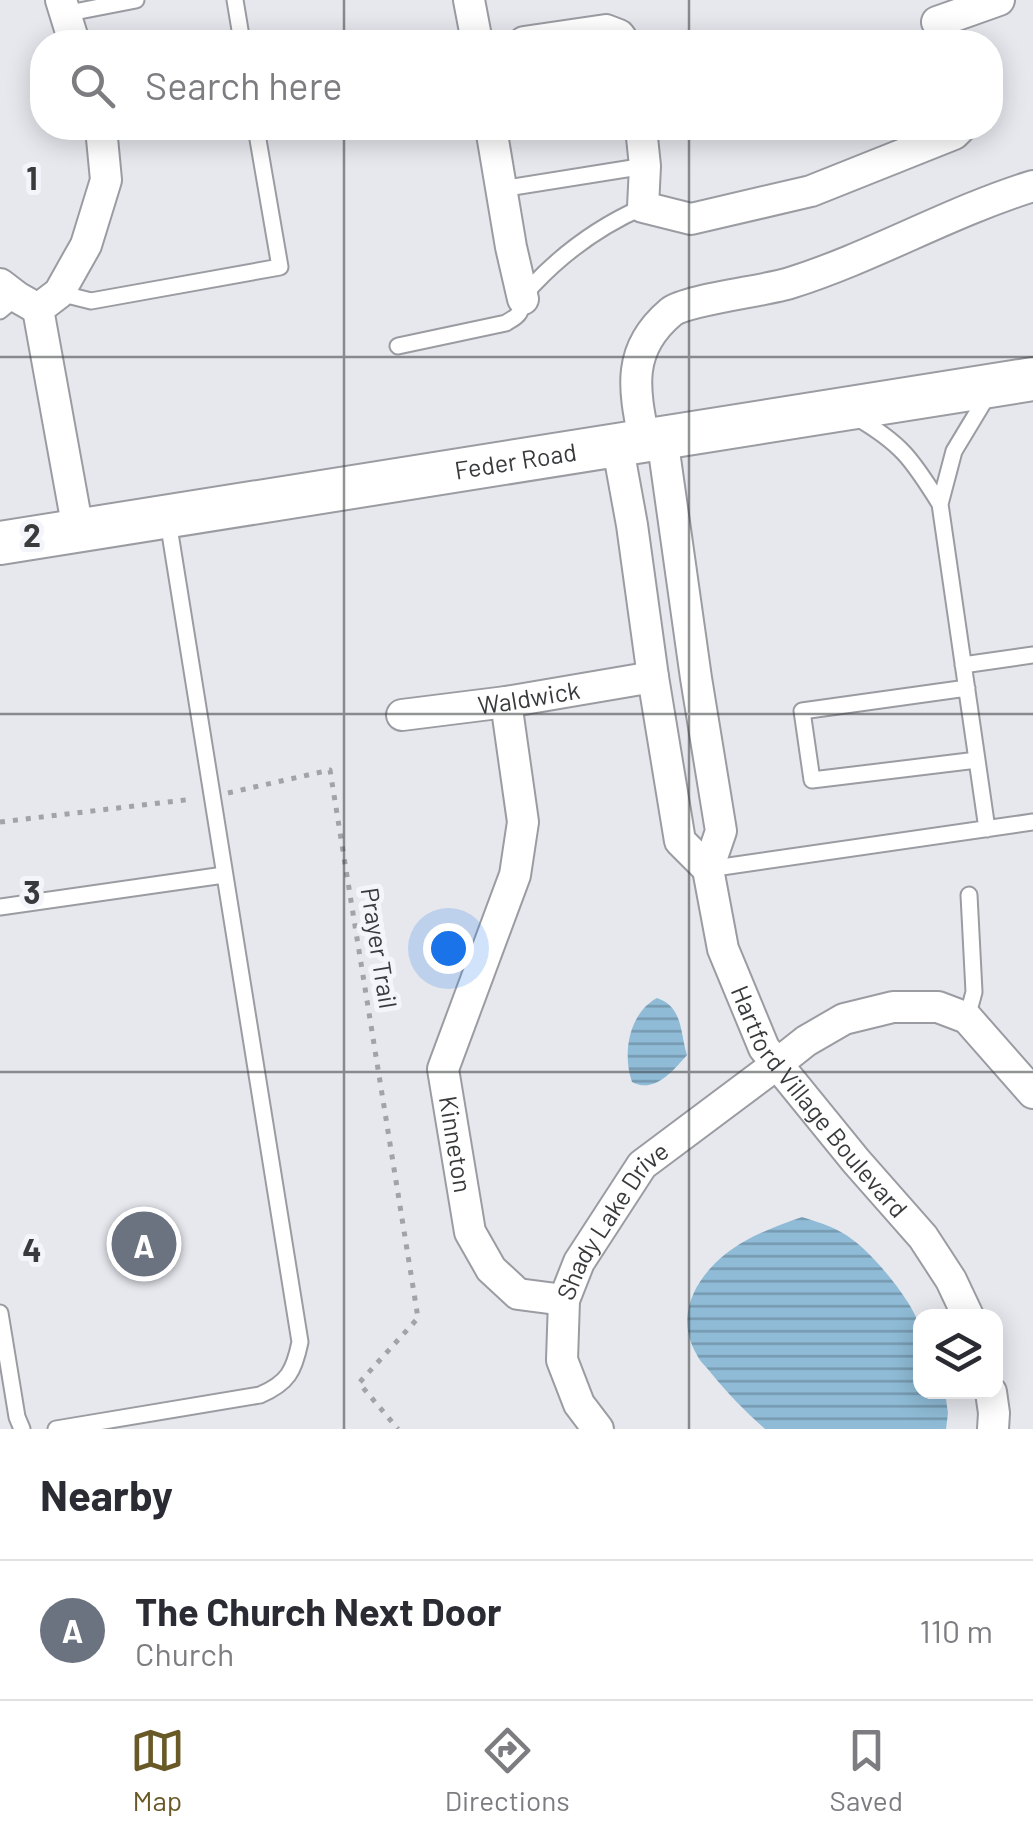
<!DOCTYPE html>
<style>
body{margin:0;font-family:Barlow,sans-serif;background:#f2f2f3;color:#2b2b33}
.controls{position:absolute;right:30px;bottom:30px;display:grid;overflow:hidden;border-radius:20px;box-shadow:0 5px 25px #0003}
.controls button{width:90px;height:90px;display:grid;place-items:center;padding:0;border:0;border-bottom:2px solid #e1e1e2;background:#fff;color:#2b2b33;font:50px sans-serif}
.you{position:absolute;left:448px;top:948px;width:35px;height:35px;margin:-25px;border:8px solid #fff;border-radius:50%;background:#1a73e8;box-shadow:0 0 0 15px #1a73e833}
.badge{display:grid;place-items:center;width:65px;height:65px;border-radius:50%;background:#685926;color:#fff;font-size:32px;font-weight:700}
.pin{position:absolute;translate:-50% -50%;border:5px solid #fff;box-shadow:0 2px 10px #0006}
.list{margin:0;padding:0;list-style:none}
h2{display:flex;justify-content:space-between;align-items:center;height:130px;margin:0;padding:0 40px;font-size:42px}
h2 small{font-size:32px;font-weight:400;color:#7c7c81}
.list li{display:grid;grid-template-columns:65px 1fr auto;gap:30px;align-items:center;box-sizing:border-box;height:140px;padding:0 40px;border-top:2px solid #e1e1e2}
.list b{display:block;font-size:38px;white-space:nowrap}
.list p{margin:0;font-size:32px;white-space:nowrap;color:#7c7c81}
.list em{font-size:32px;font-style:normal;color:#7c7c81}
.icon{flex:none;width:55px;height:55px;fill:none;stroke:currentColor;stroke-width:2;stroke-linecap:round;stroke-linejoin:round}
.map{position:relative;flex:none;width:1033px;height:1429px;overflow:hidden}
.search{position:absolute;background:#fff;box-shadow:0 5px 25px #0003;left:30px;right:30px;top:30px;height:110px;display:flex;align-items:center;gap:25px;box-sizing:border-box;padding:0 35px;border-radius:40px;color:#7c7c81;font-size:38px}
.sheet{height:270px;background:#fff}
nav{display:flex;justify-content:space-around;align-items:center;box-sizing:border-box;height:140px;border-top:2px solid #e1e1e2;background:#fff;font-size:28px;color:#7c7c81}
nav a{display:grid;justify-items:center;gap:5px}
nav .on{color:#685926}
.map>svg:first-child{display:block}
</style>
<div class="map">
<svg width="1033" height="1429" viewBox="0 0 1033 1429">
<defs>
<pattern id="water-rules" width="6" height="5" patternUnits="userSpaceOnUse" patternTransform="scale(2.5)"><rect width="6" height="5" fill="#8fbbd6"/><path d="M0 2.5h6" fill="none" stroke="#7699af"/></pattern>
</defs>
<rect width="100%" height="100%" fill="#e6e8ee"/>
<!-- water -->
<path fill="url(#water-rules)" d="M657,998c26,9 23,34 30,57 -14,16 -33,39 -55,27 -10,-29 -3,-69 25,-84z
M802,1217c19,6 36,11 51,23 20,14 62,64 67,88 4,14 0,47 0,64h25l3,21 -2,16h-181c-20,-18 -37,-35 -54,-56 -4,-6 -11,-11 -14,-18 -27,-46 7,-91 48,-114 17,-10 38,-17 57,-24z"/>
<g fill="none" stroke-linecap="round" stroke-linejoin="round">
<!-- service casing -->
<g stroke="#9a9ca2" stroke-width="19">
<path id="service" d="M235,0l7,42
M64,14l72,-14
M501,189l144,-23
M59,293l32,8 189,-34 -24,-139
M0,311l17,-14
M398,346l108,-23c4,-3 10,-5 13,-10 6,-9 3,-16 14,-28 32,-34 67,-59 110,-78
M854,416c47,27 58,43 86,88
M963,665l70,-10
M967,688l-165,23 10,69 165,-20
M987,829l-47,-325 14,-53 35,-58
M708,869l325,-47
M0,907l224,-32
M967,1018l7,-26 -5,-97
M0,1313l17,104 5,12
M56,1429l204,-34c28,-12 34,-24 40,-53l-132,-821"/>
</g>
<!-- minor casing -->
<g stroke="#9a9ca2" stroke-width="34">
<g id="minor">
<path d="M61,0l13,42"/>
<path d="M469,0l8,42"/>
<path d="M937,22l62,-22"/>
<path d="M524,42l82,-12 13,5 5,7"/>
<path d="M491,128l20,119 12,52"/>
<path d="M641,128l4,38 -2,41 48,12 120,-28 143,-57 6,-6"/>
<path d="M0,284l17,13 21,12"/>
<path id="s1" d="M662,437l34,241 25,153 -13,38 15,80 41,99 92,113 67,76 28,43 17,36"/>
<path d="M644,439c-10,-50 -18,-89 27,-127 15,-12 94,-21 119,-29 83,-26 159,-71 243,-97"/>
<path d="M617,443l15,82 21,152 27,164 28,28"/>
<path d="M78,530l-40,-221 21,-16 27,-48 20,-65 -5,-52"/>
<path id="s2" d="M506,702l17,120 -8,53 -72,194 27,163 21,37 27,25 46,6"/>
<path id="s3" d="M402,715l104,-13 147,-25"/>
<path d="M991,1392l3,21 -1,16"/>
<path id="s4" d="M598,1429l-19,-25 -17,-44 2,-60 15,-38 63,-97 135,-101 29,-23 38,-22 49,-12h45l29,11 66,75"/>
</g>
</g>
<!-- secondary casing -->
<g stroke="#9a9ca2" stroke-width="46">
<g id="secondary">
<path id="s5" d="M0,543l1033,-164"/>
</g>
</g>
<!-- path -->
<path stroke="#a2a3a8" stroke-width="5" stroke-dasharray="5 8" stroke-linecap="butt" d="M228,793l102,-23 88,548 -59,65 39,46
M0,822l193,-23"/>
<!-- service -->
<use href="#service" stroke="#fff" stroke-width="15"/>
<!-- minor -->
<use href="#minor" stroke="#fff" stroke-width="30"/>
<!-- secondary -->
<use href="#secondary" stroke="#fff" stroke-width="42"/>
</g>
<!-- grid -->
<path fill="none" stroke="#393a3c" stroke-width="2.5" stroke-opacity="0.55" d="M344,0v42M689,0v42M344,128v1301M689,128v1301M0,357h1033M0,714h1033M0,1072h1033"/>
<g text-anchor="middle" stroke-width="10" stroke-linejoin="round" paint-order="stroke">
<!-- street labels -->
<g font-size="25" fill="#393a3c" stroke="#f3f5fb">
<text dy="9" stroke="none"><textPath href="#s5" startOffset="522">Feder Road</textPath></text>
<text dy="9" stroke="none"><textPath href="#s3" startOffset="128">Waldwick</textPath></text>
<text transform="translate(379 948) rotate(81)" y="9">Prayer Trail</text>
<text dy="9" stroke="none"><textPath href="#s1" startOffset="702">Hartford Village Boulevard</textPath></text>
<text dy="9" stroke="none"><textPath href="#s2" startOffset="458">Kinneton</textPath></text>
<text dy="9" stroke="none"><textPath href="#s4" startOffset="232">Shady Lake Drive</textPath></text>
</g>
</g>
<g font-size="32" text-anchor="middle" font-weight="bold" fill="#393a3c" stroke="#f3f5fb" stroke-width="10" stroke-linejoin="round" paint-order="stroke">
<text x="32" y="190">1</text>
<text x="32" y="547">2</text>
<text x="32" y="904">3</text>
<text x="32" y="1262">4</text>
</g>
</svg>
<div class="controls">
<button><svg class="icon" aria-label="layers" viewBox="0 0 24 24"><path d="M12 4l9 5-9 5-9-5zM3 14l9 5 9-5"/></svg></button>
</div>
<div class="you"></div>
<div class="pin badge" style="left:144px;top:1244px;background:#6b7280">A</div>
<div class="search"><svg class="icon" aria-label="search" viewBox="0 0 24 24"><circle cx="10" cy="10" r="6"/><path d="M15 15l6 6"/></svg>Search here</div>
</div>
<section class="sheet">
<h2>Nearby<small></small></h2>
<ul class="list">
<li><span class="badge" style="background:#6b7280">A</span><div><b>The Church Next Door</b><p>Church</p></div><em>110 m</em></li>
</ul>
</section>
<nav>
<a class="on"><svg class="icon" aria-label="map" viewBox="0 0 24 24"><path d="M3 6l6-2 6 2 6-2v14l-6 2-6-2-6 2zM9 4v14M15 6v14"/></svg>Map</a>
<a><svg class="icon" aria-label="directions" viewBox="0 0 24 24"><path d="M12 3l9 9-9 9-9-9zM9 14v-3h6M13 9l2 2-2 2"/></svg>Directions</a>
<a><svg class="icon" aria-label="saved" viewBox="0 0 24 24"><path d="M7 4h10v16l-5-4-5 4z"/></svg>Saved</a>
</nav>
